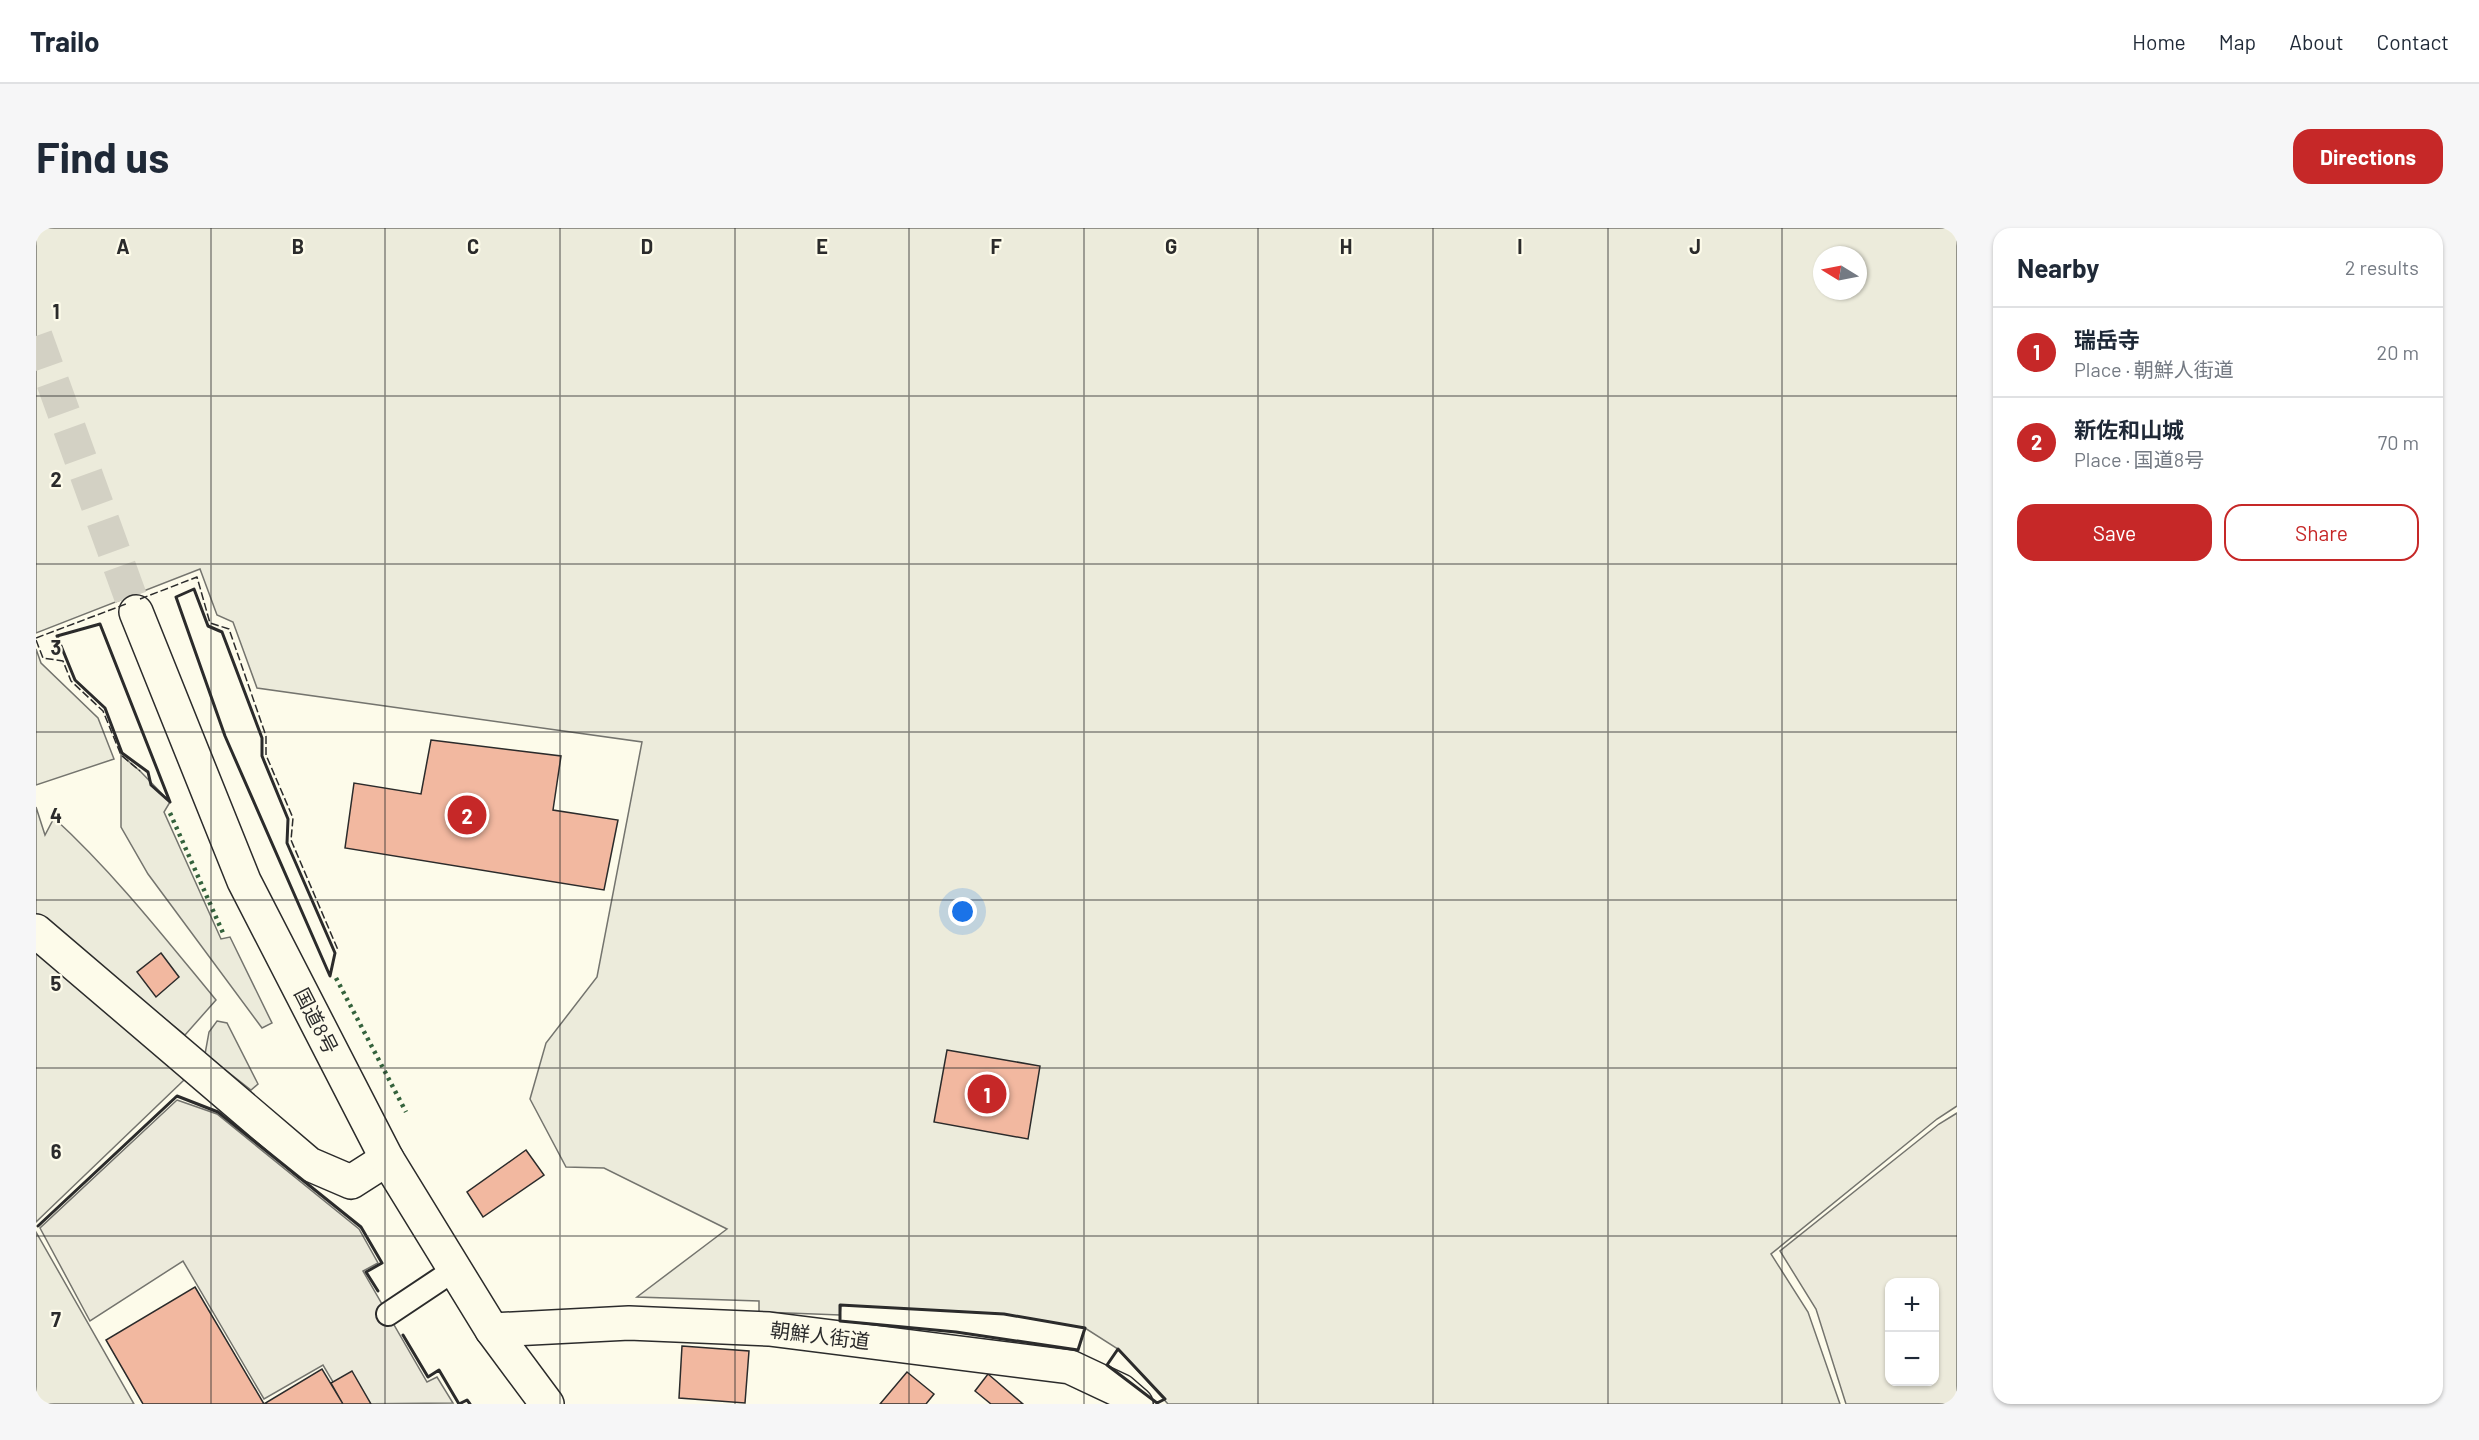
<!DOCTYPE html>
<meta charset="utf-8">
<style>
body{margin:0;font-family:Barlow,"Noto Sans JP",sans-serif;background:#f6f6f7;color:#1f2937}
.controls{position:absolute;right:18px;bottom:18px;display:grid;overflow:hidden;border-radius:12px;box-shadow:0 2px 4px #0004}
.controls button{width:54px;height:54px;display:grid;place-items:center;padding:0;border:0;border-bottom:2px solid #e0e1e3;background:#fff;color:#1f2937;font:30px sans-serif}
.compass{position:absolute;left:1777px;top:18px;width:54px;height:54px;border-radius:50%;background:#fff;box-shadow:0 2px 4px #0004;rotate:280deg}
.you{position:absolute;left:927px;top:684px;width:21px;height:21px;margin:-15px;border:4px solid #fff;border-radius:50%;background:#1a73e8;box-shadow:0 0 0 9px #1a73e833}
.badge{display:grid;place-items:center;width:39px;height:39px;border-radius:50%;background:#c62828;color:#fff;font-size:20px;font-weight:700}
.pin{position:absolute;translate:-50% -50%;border:3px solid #fff;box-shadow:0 2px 6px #0006}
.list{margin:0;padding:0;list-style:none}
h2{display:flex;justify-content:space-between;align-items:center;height:78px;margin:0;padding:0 24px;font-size:26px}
h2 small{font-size:20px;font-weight:400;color:#747a83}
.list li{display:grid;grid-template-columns:39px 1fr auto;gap:18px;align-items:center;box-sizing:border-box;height:90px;padding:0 24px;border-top:2px solid #e0e1e3}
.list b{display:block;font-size:22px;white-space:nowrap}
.list p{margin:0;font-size:20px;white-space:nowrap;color:#747a83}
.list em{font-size:20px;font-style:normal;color:#747a83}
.actions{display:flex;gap:12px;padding:18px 24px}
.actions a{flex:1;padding:14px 0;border:2px solid #c62828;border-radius:18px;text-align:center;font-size:21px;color:#c62828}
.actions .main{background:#c62828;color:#fff}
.map{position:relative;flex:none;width:1921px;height:1176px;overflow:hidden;border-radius:18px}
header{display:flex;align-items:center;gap:36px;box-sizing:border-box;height:84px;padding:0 30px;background:#fff;border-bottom:2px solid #e0e1e3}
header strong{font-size:28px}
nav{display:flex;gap:33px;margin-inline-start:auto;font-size:21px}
.intro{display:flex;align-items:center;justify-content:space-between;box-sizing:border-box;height:144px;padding:0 36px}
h1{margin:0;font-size:42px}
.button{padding:15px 27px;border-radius:18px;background:#c62828;color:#fff;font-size:21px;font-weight:700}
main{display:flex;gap:36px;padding:0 36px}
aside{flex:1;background:#fff;border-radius:18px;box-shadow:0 2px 4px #0004}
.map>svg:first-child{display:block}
</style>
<header>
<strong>Trailo</strong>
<nav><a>Home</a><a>Map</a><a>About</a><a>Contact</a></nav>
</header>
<div class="intro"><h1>Find us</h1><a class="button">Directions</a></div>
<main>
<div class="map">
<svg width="1921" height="1176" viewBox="0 0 1921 1176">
<rect width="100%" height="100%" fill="#fdfbea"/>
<!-- green -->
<path fill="#ecebdb" stroke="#74746e" stroke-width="1.5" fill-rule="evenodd" d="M0,0h1921v878l-20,13 -166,135 37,58 32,92h-672l-50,-55 -33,-21 -81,-14 -163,-9 -1,10 -81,-3v-11l-122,-4 90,-68 -123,-61 -38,-1 -36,-68 16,-56 51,-66 45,-235 -385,-54 -24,-66 -16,-7 -17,-46 -164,64zM1786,27h36v36h-36z
M0,421l5,14 57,55 16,41 -78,26z
M85,527l19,16 30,31 -6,10 57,127 9,-2 42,86 -10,5 -114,-154 -27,-47z
M0,579l9,28 9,-17c60,55 110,119 162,182l-31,35 -149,-120z
M0,722l79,63 69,67 -148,142z
M181,793l10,2 31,61 -7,6 -46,-36 4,-22z
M0,1004l98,172h-98z"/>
<!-- parking -->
<path fill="#eceadb" stroke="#74746e" stroke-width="1.5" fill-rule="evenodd" d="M141,872l40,14 142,115 19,34 -15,8 64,111 10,-5 16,26 -107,1 -23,-39 -59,34 -81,-138 -93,60 -50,-93z
M1921,885v291h-111l-30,-95 -36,-58 159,-127zM1854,1054h44v100h-44z"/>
<!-- building -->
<path fill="#f2b8a0" stroke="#2b2b2b" stroke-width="1.5" d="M395,512l130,16 -8,54 65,10 -14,70 -259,-42 9,-65 67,11z
M125,725l18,24 -23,20 -19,-25z
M911,822l93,16 -12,73 -94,-17z
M490,922l18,25 -61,42 -16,-25z
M159,1059l69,117 58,-35 21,35h-200l-37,-64z
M646,1118l67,5 -4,52 -66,-5z
M316,1143l19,33h-28l-12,-21z
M871,1144l27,22 -8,10h-46z
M952,1146l35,30h-32l-16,-13z"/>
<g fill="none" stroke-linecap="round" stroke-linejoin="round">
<!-- trunk-tunnel -->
<path stroke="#d3d1c4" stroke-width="33" stroke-dasharray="33 16" stroke-linecap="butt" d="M0,108l100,276"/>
<!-- service casing -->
<g stroke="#2b2b2b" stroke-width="26">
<path id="service" d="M352,1086l66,-44"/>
</g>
<!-- minor casing -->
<g stroke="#2b2b2b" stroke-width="36">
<path id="minor" d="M0,703l273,233 42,18 36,-23
M456,1102l137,-7 140,6 301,38 51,24 15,13"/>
</g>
<!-- trunk casing -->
<g stroke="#2b2b2b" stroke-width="36">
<path id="trunk" d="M100,384l108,269 143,278 105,171 55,74"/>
</g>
<!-- service -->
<use href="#service" stroke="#fdfbea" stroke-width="22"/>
<!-- minor -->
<use href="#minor" stroke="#fdfbea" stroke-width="33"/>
<!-- trunk -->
<use href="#trunk" stroke="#fdfbea" stroke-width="33"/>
<!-- hedge -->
<path stroke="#34623c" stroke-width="4.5" stroke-dasharray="3 4.5" stroke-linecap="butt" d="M134,585l53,120
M300,750l70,134"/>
<!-- fence -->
<path stroke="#2b2b2b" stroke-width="1.5" stroke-dasharray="8 3" stroke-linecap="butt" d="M104,371l57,-22 13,46 19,6 37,107v19l27,63 -2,22 47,110
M0,410l90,-34
M0,412l7,18 20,3 8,20 32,30 18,44 19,16"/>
<!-- wall -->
<path stroke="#2b2b2b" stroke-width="3" d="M158,361l14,37 14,6 40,106v18l26,63 -1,24 48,110 -5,23 -105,-240 -49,-139z
M64,396l70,178 -19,-17 -3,-13 -26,-19 -17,-45 -30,-28 -18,-44z
M2,998l139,-130 41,16 143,115 21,36 -16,9 12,19
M804,1077l164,9 81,14 -7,22 -122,-18 -116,-11z
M367,1107l25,42 11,-7 20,34
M1082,1121l47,50 -8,4 -50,-38z
M423,1176l8,-4 3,4"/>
</g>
<!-- grid -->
<path fill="none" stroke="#2b2b2b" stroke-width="1.5" stroke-opacity="0.55" d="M175,0v1176M349,0v1176M524,0v1176M699,0v1176M873,0v1176M1048,0v1176M1222,0v1176M1397,0v1176M1572,0v1176M1746,0v1176M0,168h1921M0,336h1921M0,504h1921M0,672h1921M0,840h1921M0,1008h1921"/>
<g text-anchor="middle" stroke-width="4.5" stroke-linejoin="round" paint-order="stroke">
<!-- street labels -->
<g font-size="20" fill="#2b2b2b" stroke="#fdfbea">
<text transform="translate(280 793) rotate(63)" y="7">国道8号</text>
<text transform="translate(784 1108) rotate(7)" y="7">朝鮮人街道</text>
</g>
</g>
<g font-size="20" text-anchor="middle" font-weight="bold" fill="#2b2b2b" stroke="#fdfbea" stroke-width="4.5" stroke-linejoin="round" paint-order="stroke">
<text x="87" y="26">A</text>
<text x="262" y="26">B</text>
<text x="437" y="26">C</text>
<text x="611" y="26">D</text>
<text x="786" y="26">E</text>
<text x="960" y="26">F</text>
<text x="1135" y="26">G</text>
<text x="1310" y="26">H</text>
<text x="1484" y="26">I</text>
<text x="1659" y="26">J</text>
<text x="20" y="91">1</text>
<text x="20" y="259">2</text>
<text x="20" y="427">3</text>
<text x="20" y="595">4</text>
<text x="20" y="763">5</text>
<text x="20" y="931">6</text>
<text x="20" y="1099">7</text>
</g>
</svg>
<div class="controls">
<button>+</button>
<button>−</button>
</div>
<svg class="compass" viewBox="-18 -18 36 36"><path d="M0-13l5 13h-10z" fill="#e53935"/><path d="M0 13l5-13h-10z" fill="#747a83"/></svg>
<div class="you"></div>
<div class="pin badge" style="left:951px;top:866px">1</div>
<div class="pin badge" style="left:431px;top:587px">2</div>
</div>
<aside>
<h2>Nearby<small>2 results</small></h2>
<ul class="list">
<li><span class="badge">1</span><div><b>瑞岳寺</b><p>Place · 朝鮮人街道</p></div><em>20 m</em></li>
<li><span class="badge">2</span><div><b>新佐和山城</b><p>Place · 国道8号</p></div><em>70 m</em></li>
</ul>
<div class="actions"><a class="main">Save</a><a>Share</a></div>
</aside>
</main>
